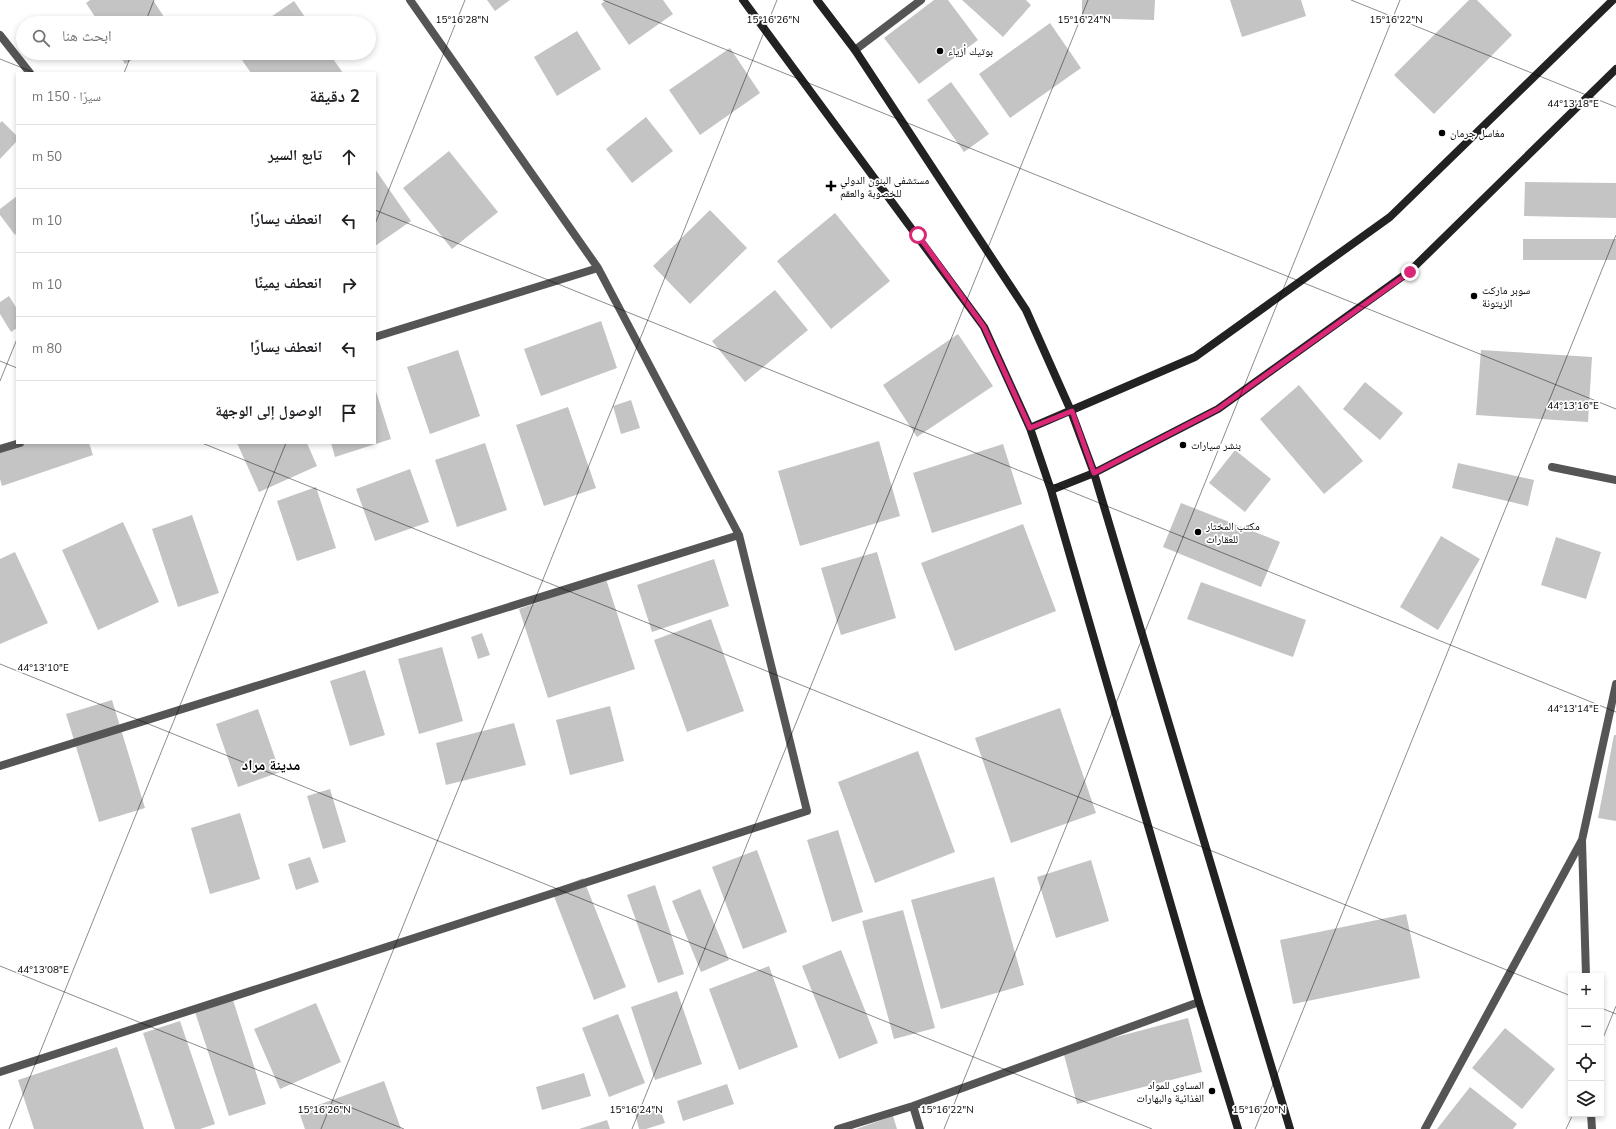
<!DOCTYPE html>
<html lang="ar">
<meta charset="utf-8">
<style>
body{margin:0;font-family:"Nunito Sans","Noto Naskh Arabic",sans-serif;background:#f2f2f2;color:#202124;direction:rtl}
.controls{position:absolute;right:12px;bottom:12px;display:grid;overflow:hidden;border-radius:0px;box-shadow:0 2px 6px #0003}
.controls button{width:36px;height:36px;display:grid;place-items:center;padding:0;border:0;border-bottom:1px solid #e0e0e0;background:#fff;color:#202124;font:20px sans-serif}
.stop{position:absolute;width:12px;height:12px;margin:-9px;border:3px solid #db2777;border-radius:50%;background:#fff}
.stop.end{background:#db2777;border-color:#fff;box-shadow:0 1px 4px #0008}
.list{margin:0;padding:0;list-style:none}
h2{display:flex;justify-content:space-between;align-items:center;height:52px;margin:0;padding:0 16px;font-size:17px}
h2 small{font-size:13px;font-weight:400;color:#757577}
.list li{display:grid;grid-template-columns:26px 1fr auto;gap:12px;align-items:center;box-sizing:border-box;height:64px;padding:0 16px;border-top:1px solid #e0e0e0}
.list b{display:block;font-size:15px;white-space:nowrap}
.list em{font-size:13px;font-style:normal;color:#757577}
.icon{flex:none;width:22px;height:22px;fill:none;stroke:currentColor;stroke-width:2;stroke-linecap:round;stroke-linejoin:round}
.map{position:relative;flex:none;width:1616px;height:1129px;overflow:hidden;direction:ltr}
.search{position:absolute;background:#fff;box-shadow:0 2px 6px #0003;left:16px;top:16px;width:360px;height:44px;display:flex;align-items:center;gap:10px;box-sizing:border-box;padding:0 14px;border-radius:22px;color:#757577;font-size:15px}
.panel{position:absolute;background:#fff;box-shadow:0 2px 6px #0003;left:16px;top:72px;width:360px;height:372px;border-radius:0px;direction:rtl}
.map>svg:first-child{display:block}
</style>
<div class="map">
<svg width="1616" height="1129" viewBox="0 0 1616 1129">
<rect width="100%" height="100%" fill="#fff"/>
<!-- building -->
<path fill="#c4c4c4" d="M90,0h63l15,23h-69l-13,-20z
M487,0h23l-15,11z
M606,0h57l10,14 -44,31 -28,-41z
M934,0h14l30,40 -59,44 -35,-46z
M962,0h64l5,5 -28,32z
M1082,0h73l-1,20 -72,-2z
M1230,0h71l5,16 -64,21z
M1469,0h8l35,35 -78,79 -40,-39z
M294,1l15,22h-47z
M1050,23l31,45 -71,50 -31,-44z
M577,31l24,38 -44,27 -23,-39z
M730,48l30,45 -60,42 -31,-45z
M118,53h25l-18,11z
M237,53h92l14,20h-92z
M951,82l38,52 -25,18 -37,-52z
M646,117l27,34 -41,32 -26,-34z
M2,121l15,15v5l-17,18v-36z
M449,151l49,61 -46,37 -49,-61z
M375,169l36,52 -36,25z
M1525,182l91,1v35l-92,-2z
M17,196v37l-2,2 -15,-20v-6z
M710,210l37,38 -57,56 -37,-38z
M835,213l55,68 -59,48 -54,-68z
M1523,239h93v21h-93z
M775,290l33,40 -63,52 -33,-41z
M9,296l8,13v19l-6,4 -11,-18v-12z
M601,321l16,47 -76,28 -17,-47z
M958,334l35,52 -76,51 -34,-52z
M458,350l22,66 -50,18 -23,-67z
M1481,350l111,7 -4,65 -112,-7z
M1365,382l38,31 -23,27 -37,-31z
M1299,385l64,76 -39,33 -64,-75z
M375,388l16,51 -56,18 -4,-14h44z
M631,400l9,28 -19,6 -8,-28z
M568,407l28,81 -52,18 -28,-81z
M879,441l21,75 -100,30 -22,-75z
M17,443h72l4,12 -91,31 -2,-7v-32z
M237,443h70l10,23 -58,26z
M485,443l22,67 -50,17 -22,-67z
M1003,444l19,60 -90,29 -19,-60z
M1235,450l36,29 -26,33 -36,-29z
M1458,463l76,17 -6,26 -76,-18z
M410,469l19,53 -54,19 -19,-52z
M316,487l20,61 -39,13 -20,-60z
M1181,503l99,39 -19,45 -98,-40z
M192,515l27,78 -41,14 -26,-78z
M123,522l36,80 -61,28 -36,-80z
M1023,524l33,87 -101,40 -34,-88z
M1441,536l39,23 -42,71 -38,-23z
M1556,537l45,15 -15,47 -45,-14z
M15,552l33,71 -48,21v-85z
M877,552l19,66 -55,17 -20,-67z
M714,559l15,47 -77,26 -15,-47z
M606,579l29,90 -87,29 -29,-89z
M1201,582l105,38 -13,37 -106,-38z
M711,619l33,92 -57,21 -33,-92z
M482,633l8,22 -12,4 -7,-22z
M442,647l21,74 -44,13 -21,-75z
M365,670l20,65 -35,11 -20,-65z
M112,700l33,108 -46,14 -33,-108z
M610,706l14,55 -54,14 -14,-55z
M1060,708l36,105 -85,30 -36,-105z
M258,709l22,63 -42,15 -22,-63z
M514,723l12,42 -80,20 -10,-42z
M1614,735h2v86l-18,-3z
M918,751l37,101 -80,31 -37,-101z
M330,789l16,53 -23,7 -16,-53z
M240,813l20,66 -50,15 -19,-66z
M838,830l25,82 -31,10 -25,-82z
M757,850l30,82 -44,17 -31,-82z
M310,857l9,25 -23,8 -8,-26z
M1091,860l18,61 -53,17 -19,-61z
M994,877l30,108 -83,24 -30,-109z
M583,878l43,109 -32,13 -42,-109z
M655,885l29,89 -26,9 -31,-88z
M700,889l29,71 -28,12 -29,-71z
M903,910l32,118 -41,11 -32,-118z
M1406,914l14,64 -127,26 -13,-64z
M841,950l37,93 -39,16 -37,-93z
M769,966l29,81 -59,23 -30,-81z
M677,991l25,73 -47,16 -24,-73z
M233,1000l33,104 -37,12 -34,-104z
M316,1003l25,59 -61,27 -26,-60z
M618,1014l27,69 -36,14 -27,-69z
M1188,1018l14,54 -125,32 -14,-53z
M180,1021l35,103 -15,5h-25l-32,-96z
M1505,1028l50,41 -33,40 -50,-41z
M117,1047l27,82h-110l-16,-49z
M584,1073l7,23 -49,14 -6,-23z
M384,1081l17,48h-96l-6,-17z
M727,1084l7,20 -51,17 -6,-20z
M1470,1087l47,37 -4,5h-76z
M659,1106l6,17 -19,6h-7l-4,-16z
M893,1116l4,13h-41z
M607,1120l3,9h-31z"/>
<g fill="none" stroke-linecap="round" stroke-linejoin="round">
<!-- street -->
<path stroke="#555" stroke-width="8" d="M0,35l30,38
M855,50l66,-50
M375,337l223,-69
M0,449l20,-6
M1552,467l64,13
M0,766l739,-231
M1582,841l4,135
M0,1072l807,-261 -68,-276 -141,-267 -188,-268
M913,1106l7,23
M1591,1114l1,15
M838,1129l75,-23 286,-104
M1425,1129l157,-289 34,-156"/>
<!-- secondary -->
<path stroke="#222" stroke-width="8" d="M743,0l241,327 46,101 21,62 148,512 39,127
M817,0l38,50 171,260 45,101 23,62 196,656
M1030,428l165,-71 195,-140 223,-217
M1051,490l43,-17 124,-64 192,-138 206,-202"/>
</g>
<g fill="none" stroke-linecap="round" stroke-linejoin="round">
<!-- route -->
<path stroke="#db2777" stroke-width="5" d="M918,235l66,92 46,101 42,-17 22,62 124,-64 192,-137"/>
</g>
<!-- ticks -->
<path fill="none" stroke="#000" stroke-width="1" stroke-opacity="0.45" d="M603,0l1013,409M1351,0l265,107M145,23l9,-23M0,59l35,14M124,73l8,-20M375,210l1241,502M375,224l90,-224M0,361l17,7M0,381l17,-42M202,443l1369,553M0,664l1152,465M0,966l404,163M1601,1008l15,6M1601,1043l15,-37M9,1129l277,-686M321,1129l456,-1129M632,1129l456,-1129M944,1129l456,-1129M1255,1129l361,-894M1566,1129l7,-15"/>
<!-- markers -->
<g fill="#000" stroke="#fff" stroke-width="1.5">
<circle cx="940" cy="51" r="4"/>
<circle cx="1442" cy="133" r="4"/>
<path d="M829 180h4v4h4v4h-4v4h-4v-4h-4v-4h4z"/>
<circle cx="1474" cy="296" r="4"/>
<circle cx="1183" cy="445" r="4"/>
<circle cx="1198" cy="532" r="4"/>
<circle cx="1212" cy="1091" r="4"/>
</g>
<g text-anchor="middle" stroke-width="3.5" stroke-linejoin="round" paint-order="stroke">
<!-- poi labels -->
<g font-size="11" fill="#000" stroke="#fff" text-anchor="start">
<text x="948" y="55">بوتيك أزياء</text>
<text x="1450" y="137">مغاسل جرمان</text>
<text x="840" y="184">مستشفى البنون الدولي<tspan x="840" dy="13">للخصوبة والعقم</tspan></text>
<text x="1482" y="294">سوبر ماركت<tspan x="1482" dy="13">الزيتونة</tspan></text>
<text x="1191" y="449">بنشر سيارات</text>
<text x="1206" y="530">مكتب المختار<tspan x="1206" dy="13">للعقارات</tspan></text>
<text x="1204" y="1089" text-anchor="end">المساوى للمواد<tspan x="1204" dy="13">الغذائية والبهارات</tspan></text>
</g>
<!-- district labels -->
<g font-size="15" font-weight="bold" fill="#000" stroke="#fff">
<text x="271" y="770">مدينة مراد</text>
</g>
</g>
<g font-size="10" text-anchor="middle" fill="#000" stroke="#fff" stroke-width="3.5" stroke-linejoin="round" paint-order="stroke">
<text x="462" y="23">15°16'28"N</text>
<text x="773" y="23">15°16'26"N</text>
<text x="1084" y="23">15°16'24"N</text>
<text x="1396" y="23">15°16'22"N</text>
<text x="1573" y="107">44°13'18"E</text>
<text x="1573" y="409">44°13'16"E</text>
<text x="43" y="671">44°13'10"E</text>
<text x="1573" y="712">44°13'14"E</text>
<text x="43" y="973">44°13'08"E</text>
<text x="324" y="1113">15°16'26"N</text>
<text x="636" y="1113">15°16'24"N</text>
<text x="947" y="1113">15°16'22"N</text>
<text x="1259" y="1113">15°16'20"N</text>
</g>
</svg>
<div class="controls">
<button>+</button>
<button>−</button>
<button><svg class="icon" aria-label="locate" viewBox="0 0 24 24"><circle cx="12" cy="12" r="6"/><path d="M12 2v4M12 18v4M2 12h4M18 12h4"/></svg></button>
<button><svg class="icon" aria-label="layers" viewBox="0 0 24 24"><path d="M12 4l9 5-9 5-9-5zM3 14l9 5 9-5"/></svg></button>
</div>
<div class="stop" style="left:918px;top:235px"></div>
<div class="stop end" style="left:1410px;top:272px"></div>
<div class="search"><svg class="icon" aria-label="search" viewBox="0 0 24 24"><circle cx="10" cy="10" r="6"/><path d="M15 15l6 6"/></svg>ابحث هنا</div>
<section class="panel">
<h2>2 دقيقة<small>سيرًا · 150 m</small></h2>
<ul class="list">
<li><svg class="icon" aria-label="ahead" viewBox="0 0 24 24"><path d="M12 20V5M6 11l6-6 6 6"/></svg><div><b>تابع السير</b></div><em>50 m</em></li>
<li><svg class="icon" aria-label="left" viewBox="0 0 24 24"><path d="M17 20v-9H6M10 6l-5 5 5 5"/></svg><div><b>انعطف يسارًا</b></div><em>10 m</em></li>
<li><svg class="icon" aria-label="right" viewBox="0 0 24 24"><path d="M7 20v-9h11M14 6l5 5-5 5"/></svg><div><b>انعطف يمينًا</b></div><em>10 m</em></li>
<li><svg class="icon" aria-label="left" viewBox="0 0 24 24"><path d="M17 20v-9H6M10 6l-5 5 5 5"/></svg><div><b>انعطف يسارًا</b></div><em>80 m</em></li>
<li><svg class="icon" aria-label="arrive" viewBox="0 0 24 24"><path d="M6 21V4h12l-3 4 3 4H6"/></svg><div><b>الوصول إلى الوجهة</b></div></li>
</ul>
</section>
</div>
